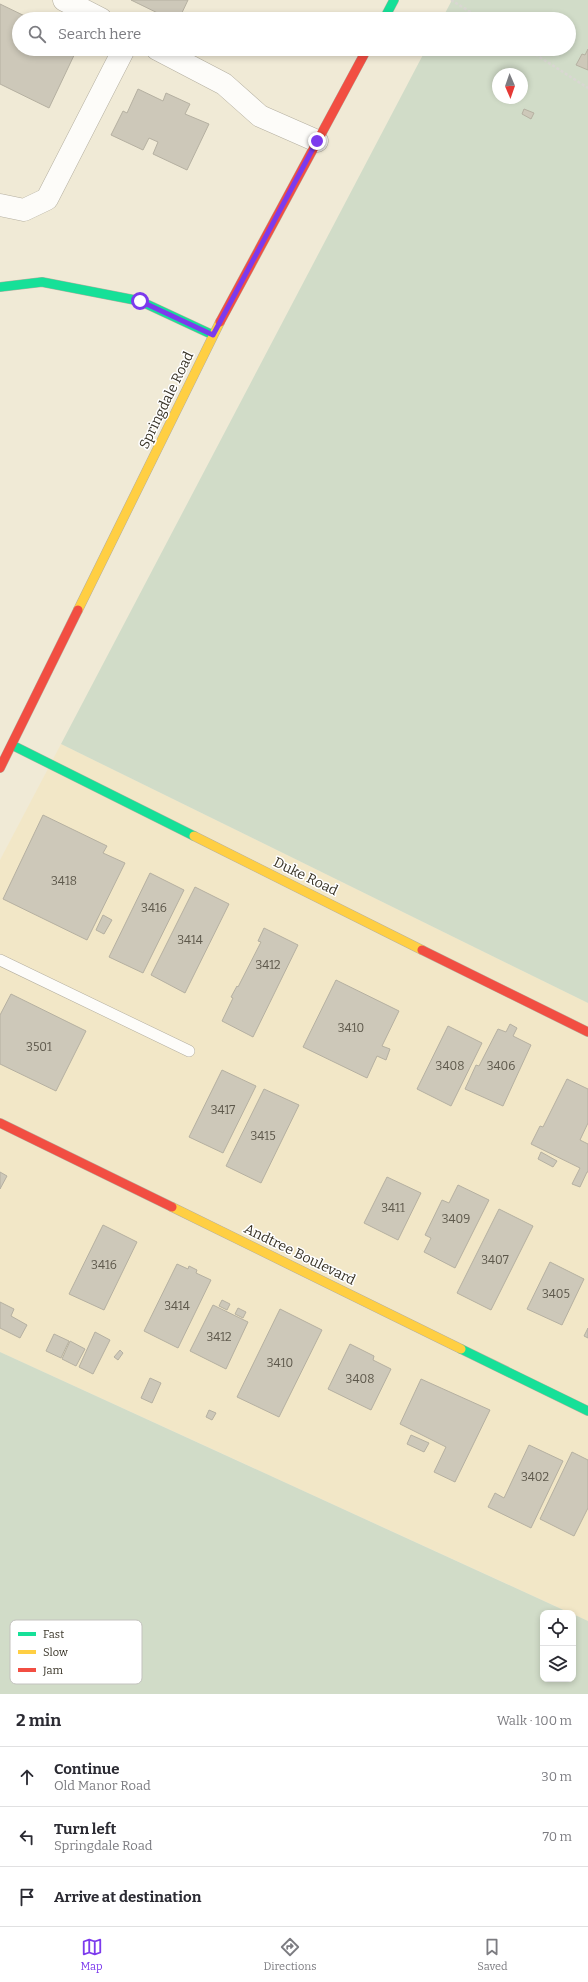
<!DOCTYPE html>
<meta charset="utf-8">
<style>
body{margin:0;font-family:Bitter,serif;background:#f2f2f3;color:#2b2b33}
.controls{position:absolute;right:12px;bottom:12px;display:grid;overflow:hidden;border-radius:8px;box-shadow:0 2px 6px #0003}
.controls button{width:36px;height:36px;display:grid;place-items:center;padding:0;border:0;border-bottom:1px solid #e1e1e2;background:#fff;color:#2b2b33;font:20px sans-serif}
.compass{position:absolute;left:492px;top:68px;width:36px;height:36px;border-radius:50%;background:#fff;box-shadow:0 2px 6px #0003;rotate:178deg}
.stop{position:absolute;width:12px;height:12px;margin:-9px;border:3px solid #7c3aed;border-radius:50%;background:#fff}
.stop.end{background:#7c3aed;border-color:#fff;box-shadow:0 1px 4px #0008}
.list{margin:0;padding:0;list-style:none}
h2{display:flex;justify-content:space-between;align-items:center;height:52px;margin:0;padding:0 16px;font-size:17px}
h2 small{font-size:13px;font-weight:400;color:#7c7c81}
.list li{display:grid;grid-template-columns:26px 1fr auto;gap:12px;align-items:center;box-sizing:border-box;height:60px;padding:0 16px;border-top:1px solid #e1e1e2}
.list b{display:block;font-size:15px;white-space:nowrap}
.list p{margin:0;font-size:13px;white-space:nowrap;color:#7c7c81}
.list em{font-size:13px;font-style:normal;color:#7c7c81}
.icon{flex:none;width:22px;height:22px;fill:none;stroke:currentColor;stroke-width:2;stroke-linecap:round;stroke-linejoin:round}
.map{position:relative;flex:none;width:588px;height:1694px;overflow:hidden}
.search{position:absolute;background:#fff;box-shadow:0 2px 6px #0003;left:12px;right:12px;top:12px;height:44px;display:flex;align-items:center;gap:10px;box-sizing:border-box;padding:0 14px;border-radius:22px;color:#7c7c81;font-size:15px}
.sheet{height:232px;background:#fff}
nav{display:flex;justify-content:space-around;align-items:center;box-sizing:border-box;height:56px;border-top:1px solid #e1e1e2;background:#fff;font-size:11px;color:#7c7c81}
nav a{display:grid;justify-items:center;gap:2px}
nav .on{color:#7c3aed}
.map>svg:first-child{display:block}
</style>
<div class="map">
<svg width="588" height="1694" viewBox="0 0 588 1694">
<rect width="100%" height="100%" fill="#f0ead6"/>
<!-- built -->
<path fill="#f2e7c7" d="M61,744l527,259v618l-588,-269v-492z"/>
<!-- green -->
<path fill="#d1dcc8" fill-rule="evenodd" d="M452,0h136v1003l-527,-259 365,-695h143v-30h-127zM498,74h24v24h-24z
M0,1352l570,261h-27v66h30v-65l15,7v73h-588z"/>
<!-- building -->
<path fill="#cdc8b9" stroke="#b5b0a1" d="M131,0h57l-9,19h-9z
M0,4l31,15h-12v30h58l-28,59 -49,-24z
M588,49v21l-12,-5 6,-11 3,1z
M138,89l25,12 3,-8 24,11 -5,10 24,10 -22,46 -34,-16 5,-12 -9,-4 -6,12 -32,-15 12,-24 4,2z
M524,109l10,4 -3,6 -9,-5z
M43,815l64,31 -4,7 22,10 -38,77 -84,-41z
M150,873l34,17 -41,83 -34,-16z
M195,887l34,17 -44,89 -34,-18z
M103,915l9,5 -8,14 -8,-4z
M264,928l34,17 -45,92 -31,-16 11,-23 -2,-1 6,-11 1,1 23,-45 -3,-1z
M336,980l63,31 -17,35 8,3 -4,11 -9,-4 -10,22 -64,-31z
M11,994l75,37 -30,60 -56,-27v-49z
M510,1024l7,4 -4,8 18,9 -28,61 -38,-17 11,-24 3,1 19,-37 8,3z
M448,1026l34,17 -31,63 -34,-17z
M222,1070l34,16 -33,67 -34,-16z
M567,1079l21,10v34l-8,17 8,4v28h-1l-7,15 -8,-3 8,-16 -49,-24 9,-18 3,1z
M264,1089l35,16 -38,78 -35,-17z
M541,1152l16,9 -4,6 -15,-8z
M0,1172l7,4 -7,13z
M387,1177l34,16 -23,47 -34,-17z
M458,1185l31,15 -34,68 -31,-16 7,-14 -6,-3 17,-35 7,3z
M499,1209l34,17 -42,84 -34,-17z
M103,1225l34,17 -33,68 -35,-16z
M550,1262l34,17 -22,46 -35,-16z
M177,1264l11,5 1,-3 8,4 -1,3 15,7 -33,68 -34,-17z
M222,1300l8,4 -3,6 -8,-4z
M0,1302l14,7 -3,7 16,9 -7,13 -20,-10z
M213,1305l35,17 -22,47 -36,-18z
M238,1308l8,4 -3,6 -8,-4z
M280,1309l42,21 -43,87 -42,-20z
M588,1328v10l-4,-2z
M95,1332l15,8 -17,34 -14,-7z
M54,1334l15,7 -8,17 -15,-7z
M70,1341l15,8 -9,17 -14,-7z
M350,1344l24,12 -1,4 18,9 -20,41 -43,-21z
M120,1350l3,3 -5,7 -4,-3z
M150,1378l11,5 -9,20 -11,-5z
M421,1379l69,31 -35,72 -21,-10 12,-25 -46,-23z
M209,1410l7,3 -4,7 -6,-3z
M411,1435l18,8 -5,9 -17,-8z
M529,1445l34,16 -32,67 -43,-21 7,-14 9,5z
M572,1452l16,8v48l-14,28 -34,-17z"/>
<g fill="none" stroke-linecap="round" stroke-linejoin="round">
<!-- lane casing -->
<g stroke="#b4afa0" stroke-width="12">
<path id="lane" d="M0,960l189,91"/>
</g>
<!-- street casing -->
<g stroke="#b4afa0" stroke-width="23">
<path id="street" d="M64,0l37,19
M157,49l67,35 36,32 57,25
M0,205l24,5 23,-11 77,-150"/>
</g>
<!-- fast casing -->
<g stroke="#b4afa0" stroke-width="10">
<path id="fast" d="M384,19l10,-19
M0,287l42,-5 98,19 73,34
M12,745l182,91
M461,1349l127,62"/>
</g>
<!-- slow casing -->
<g stroke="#b4afa0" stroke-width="10">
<path id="slow" d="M78,610l142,-288
M194,836l228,114
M172,1207l289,142"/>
</g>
<!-- jam casing -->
<g stroke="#b4afa0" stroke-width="10">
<path id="jam" d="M220,322l147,-273
M0,768l78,-158
M422,950l166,82
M0,1123l172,84"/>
</g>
<!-- path -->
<path stroke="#d9d7d2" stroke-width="2.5" stroke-dasharray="3 2" stroke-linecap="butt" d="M451,0l31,19
M527,49l61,39"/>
<!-- lane -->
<use href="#lane" stroke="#fdfcf9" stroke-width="11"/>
<!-- street -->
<use href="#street" stroke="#fdfcf9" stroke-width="22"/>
<!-- fast -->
<use href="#fast" stroke="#16e098" stroke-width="9"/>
<!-- slow -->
<use href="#slow" stroke="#ffcf43" stroke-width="9"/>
<!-- jam -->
<use href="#jam" stroke="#f24e42" stroke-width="9"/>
</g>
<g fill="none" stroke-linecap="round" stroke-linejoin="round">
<!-- route -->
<path stroke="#7c3aed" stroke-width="5" d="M140,301l73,34 104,-194"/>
</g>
<g text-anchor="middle" stroke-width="3" stroke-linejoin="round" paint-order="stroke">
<!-- number labels -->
<g font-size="12" fill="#5d584b">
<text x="64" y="885">3418</text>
<text x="154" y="912">3416</text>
<text x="190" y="944">3414</text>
<text x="268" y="969">3412</text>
<text x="351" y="1032">3410</text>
<text x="39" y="1051">3501</text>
<text x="450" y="1070">3408</text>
<text x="501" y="1070">3406</text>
<text x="223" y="1114">3417</text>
<text x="263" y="1140">3415</text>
<text x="393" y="1212">3411</text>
<text x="456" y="1223">3409</text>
<text x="495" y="1264">3407</text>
<text x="104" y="1269">3416</text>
<text x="556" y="1298">3405</text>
<text x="177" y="1310">3414</text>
<text x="219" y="1341">3412</text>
<text x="280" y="1367">3410</text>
<text x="360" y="1383">3408</text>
<text x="535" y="1481">3402</text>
</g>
<!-- street labels -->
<g font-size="14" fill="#383326" stroke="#fff">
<text transform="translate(166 400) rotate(-64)" y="5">Springdale Road</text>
<text transform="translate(306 876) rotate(26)" y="5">Duke Road</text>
<text transform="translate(300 1254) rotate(26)" y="5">Andtree Boulevard</text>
</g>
</g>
<!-- legend -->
<rect x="10" y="1620" width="132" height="64" rx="6" fill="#fff" stroke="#c3c2be" stroke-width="1"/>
<rect x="18" y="1632" width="18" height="4" fill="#16e098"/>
<rect x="18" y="1650" width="18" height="4" fill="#ffcf43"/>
<rect x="18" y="1668" width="18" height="4" fill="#f24e42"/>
<g font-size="11" fill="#383326">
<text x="43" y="1638">Fast</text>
<text x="43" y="1656">Slow</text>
<text x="43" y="1674">Jam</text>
</g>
</svg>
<div class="controls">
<button><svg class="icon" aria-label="locate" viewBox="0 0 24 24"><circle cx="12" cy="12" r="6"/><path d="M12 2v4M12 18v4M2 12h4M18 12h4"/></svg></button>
<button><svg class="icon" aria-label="layers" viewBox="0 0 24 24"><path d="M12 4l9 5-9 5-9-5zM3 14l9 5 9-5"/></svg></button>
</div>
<svg class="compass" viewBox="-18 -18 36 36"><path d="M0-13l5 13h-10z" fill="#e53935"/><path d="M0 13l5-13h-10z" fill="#7c7c81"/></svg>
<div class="stop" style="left:140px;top:301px"></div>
<div class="stop end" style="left:317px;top:141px"></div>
<div class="search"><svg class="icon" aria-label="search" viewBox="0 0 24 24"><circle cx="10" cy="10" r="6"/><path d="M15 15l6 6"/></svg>Search here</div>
</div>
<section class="sheet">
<h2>2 min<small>Walk · 100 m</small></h2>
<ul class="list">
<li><svg class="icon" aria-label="ahead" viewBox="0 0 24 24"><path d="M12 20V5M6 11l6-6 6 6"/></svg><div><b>Continue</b><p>Old Manor Road</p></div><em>30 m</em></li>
<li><svg class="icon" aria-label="left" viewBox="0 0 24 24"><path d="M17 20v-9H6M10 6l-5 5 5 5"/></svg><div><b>Turn left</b><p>Springdale Road</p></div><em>70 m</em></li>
<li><svg class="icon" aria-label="arrive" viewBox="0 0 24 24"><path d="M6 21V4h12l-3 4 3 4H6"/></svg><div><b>Arrive at destination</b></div></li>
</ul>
</section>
<nav>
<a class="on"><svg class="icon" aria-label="map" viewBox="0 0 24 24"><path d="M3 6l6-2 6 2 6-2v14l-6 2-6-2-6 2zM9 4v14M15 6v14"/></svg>Map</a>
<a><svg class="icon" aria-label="directions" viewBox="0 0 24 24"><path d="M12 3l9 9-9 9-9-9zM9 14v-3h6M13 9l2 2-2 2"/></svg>Directions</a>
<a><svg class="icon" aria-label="saved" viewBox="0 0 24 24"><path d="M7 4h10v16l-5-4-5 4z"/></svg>Saved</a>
</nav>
